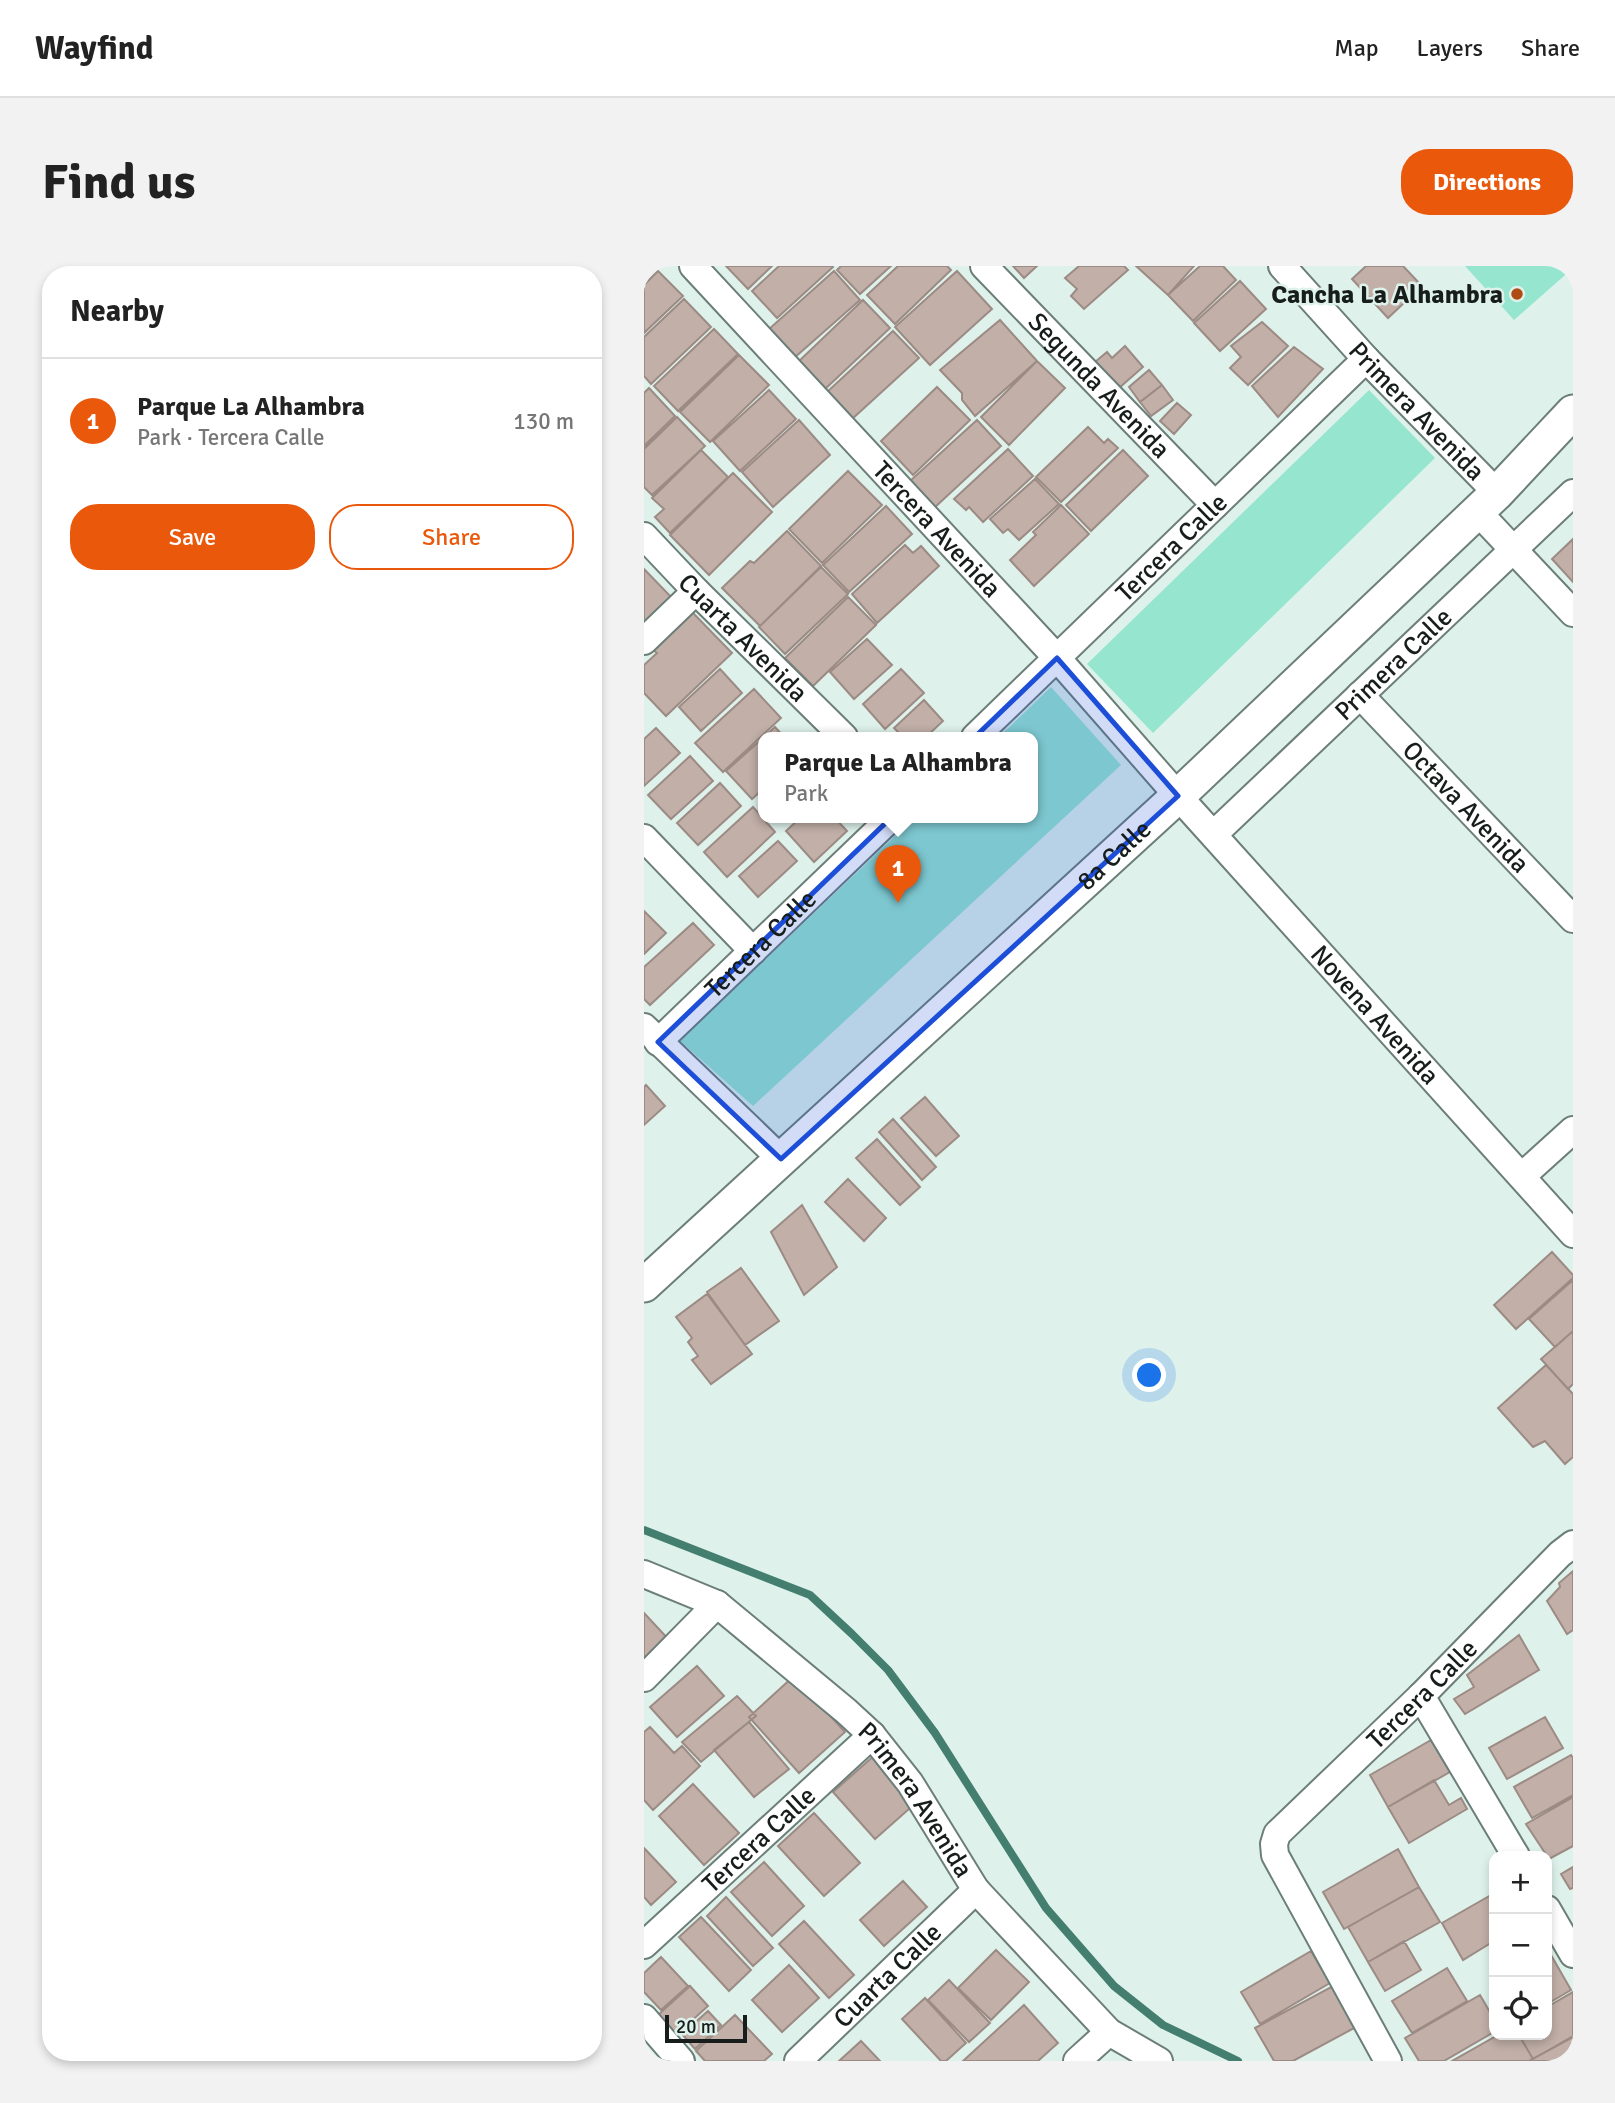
<!DOCTYPE html>
<meta charset="utf-8">
<style>
body{margin:0;font-family:Signika,sans-serif;background:#f2f2f2;color:#222}
.controls{position:absolute;right:21px;bottom:21px;display:grid;overflow:hidden;border-radius:14px;box-shadow:0 4px 10px #0003}
.controls button{width:63px;height:63px;display:grid;place-items:center;padding:0;border:0;border-bottom:2px solid #e0e0e0;background:#fff;color:#222;font:35px sans-serif}
.scale{position:absolute;left:21px;bottom:18px;width:82px;box-sizing:border-box;padding-left:7px;border:4px solid #161d1b;border-top:0;font-size:19px;line-height:24px;white-space:nowrap;color:#161d1b;-webkit-text-stroke:5px #def2eb;paint-order:stroke}
.you{position:absolute;left:506px;top:1110px;width:24px;height:24px;margin:-18px;border:5px solid #fff;border-radius:50%;background:#1a73e8;box-shadow:0 0 0 10px #1a73e833}
.badge{display:grid;place-items:center;width:46px;height:46px;border-radius:50%;background:#ea580c;color:#fff;font-size:23px;font-weight:700}
.pin{position:absolute;translate:-50% -58px;filter:drop-shadow(0 2px 4px #0008)}
.pin::after{content:'';position:absolute;top:37px;width:24px;height:21px;background:inherit;clip-path:polygon(0 0,100% 0,50% 100%)}
.popup{position:absolute;left:114px;top:466px;width:280px;height:91px;box-sizing:border-box;display:grid;place-content:center;border-radius:14px;background:#fff;filter:drop-shadow(0 2px 5px #0005);font-size:23px;white-space:nowrap;color:#767676}
.popup b{font-size:26px;color:#222}
.popup::after{content:'';position:absolute;left:50%;top:100%;margin-left:-14px;border:14px solid transparent;border-top-color:#fff}
.list{margin:0;padding:0;list-style:none}
h2{display:flex;justify-content:space-between;align-items:center;height:91px;margin:0;padding:0 28px;font-size:30px}
h2 small{font-size:23px;font-weight:400;color:#767676}
.list li{display:grid;grid-template-columns:46px 1fr auto;gap:21px;align-items:center;box-sizing:border-box;height:126px;padding:0 28px;border-top:2px solid #e0e0e0}
.list b{display:block;font-size:26px;white-space:nowrap}
.list p{margin:0;font-size:23px;white-space:nowrap;color:#767676}
.list em{font-size:23px;font-style:normal;color:#767676}
.actions{display:flex;gap:14px;padding:21px 28px}
.actions a{flex:1;padding:16px 0;border:2px solid #ea580c;border-radius:28px;text-align:center;font-size:24px;color:#ea580c}
.actions .main{background:#ea580c;color:#fff}
.icon{flex:none;width:38px;height:38px;fill:none;stroke:currentColor;stroke-width:2;stroke-linecap:round;stroke-linejoin:round}
.map{position:relative;flex:none;width:929px;height:1795px;overflow:hidden;border-radius:28px}
header{display:flex;align-items:center;gap:42px;box-sizing:border-box;height:98px;padding:0 35px;background:#fff;border-bottom:2px solid #e0e0e0}
header strong{font-size:33px}
nav{display:flex;gap:38px;margin-inline-start:auto;font-size:24px}
.intro{display:flex;align-items:center;justify-content:space-between;box-sizing:border-box;height:168px;padding:0 42px}
h1{margin:0;font-size:49px}
.button{padding:18px 32px;border-radius:28px;background:#ea580c;color:#fff;font-size:24px;font-weight:700}
main{display:flex;gap:42px;padding:0 42px}
aside{flex:1;background:#fff;border-radius:28px;box-shadow:0 4px 10px #0003}
.map>svg:first-child{display:block}
</style>
<header>
<strong>Wayfind</strong>
<nav><a>Map</a><a>Layers</a><a>Share</a></nav>
</header>
<div class="intro"><h1>Find us</h1><a class="button">Directions</a></div>
<main>
<aside>
<h2>Nearby<small></small></h2>
<ul class="list">
<li><span class="badge">1</span><div><b>Parque La Alhambra</b><p>Park · Tercera Calle</p></div><em>130 m</em></li>
</ul>
<div class="actions"><a class="main">Save</a><a>Share</a></div>
</aside>
<div class="map">
<svg width="929" height="1795" viewBox="0 0 929 1795">
<rect width="100%" height="100%" fill="#def2eb"/>
<!-- green -->
<path fill="#95e5cf" d="M821,0h108v2l-59,52z
M725,124l66,68 -282,275 -66,-69z
M407,421l70,78 -368,341 -73,-65 235,-224h118v-80h-34z"/>
<g fill="none" stroke-linecap="round" stroke-linejoin="round">
<!-- stream -->
<path stroke="#447e6f" stroke-width="8" d="M0,1264l166,65 42,39 36,36 47,63 111,175 68,78 49,39 75,36"/>
</g>
<!-- building -->
<path fill="#c1afa8" stroke="#9c8b84" stroke-width="2" d="M0,0h13l-13,12z
M82,0h46l-24,23z
M135,0h53l1,1 -56,51 -25,-27z
M197,0h50l-31,28 -23,-24z
M254,0h49l4,4 -56,54 -28,-29z
M369,0h24l-13,12z
M435,0h45l4,4 -44,39 -13,-13 6,-7 -12,-11z
M492,0h58l-26,29z
M556,0h23l13,14 -43,41 -25,-26z
M722,0h37l19,20 -34,32 -36,-39z
M14,5l25,25 -39,37v-48z
M190,5l26,29 -66,58 -26,-28z
M313,5l35,38 -62,56 -35,-38z
M596,15l26,28 -46,42 -26,-28z
M40,33l27,28 -60,57 -7,-8v-39z
M219,34l27,28 -65,61 -27,-27z
M356,54l37,41 -62,55 -13,-16v-7l-22,-23z
M618,56l26,24 -40,39 -18,-17 11,-11 -10,-11z
M70,63l24,25 -60,57 -24,-25z
M249,65l26,27 -67,61 -25,-27z
M481,80l18,21 -24,21 -24,-26 12,-10 5,6z
M650,81l29,22 -45,48 -26,-31z
M95,89l30,30 -59,57 -30,-30z
M393,95l28,27 -56,57 -28,-28z
M505,104l13,15 -22,17 -11,-15z
M518,119l11,15 -22,16 -11,-14z
M293,121l33,33 -57,55 -32,-34z
M5,122l26,28 -31,30v-53z
M125,124l27,29 -56,52 -27,-30z
M533,137l14,12 -17,19 -14,-13z
M33,151l28,29 -53,49 -8,-8v-38z
M155,154l31,35 -57,52 -31,-35z
M333,154l24,26 -67,62 -24,-27z
M444,161l16,16 4,-4 10,9 -57,54 -25,-25z
M364,183l25,27 -50,46 -14,-15 -3,3 -12,-11z
M57,184l27,27 -58,56 -15,-16 9,-8 -12,-11z
M479,184l25,26 -57,55 -25,-26z
M204,205l34,34 -60,58 -33,-34z
M89,207l39,39 -63,63 -39,-40z
M391,213l24,25 -40,36 -11,-11 -5,4 -13,-14z
M417,239l28,29 -55,52 -24,-26 26,-25 -3,-3z
M242,240l26,28 -63,58 -26,-27z
M143,265l34,35 -61,60 -38,-38 28,-27 4,2z
M929,273v43l-21,-23z
M261,279l8,8 8,-7 18,20 -62,57 -25,-29z
M177,301l27,27 -63,60 -26,-27z
M0,303l30,31 -30,29z
M204,331l28,28 -63,61 -28,-28z
M48,346l40,41 -66,63 -22,-23v-28l13,-12 -4,-3z
M223,373l25,26 -38,34 -24,-27z
M76,403l22,24 -41,38 -22,-24z
M257,403l23,24 -39,36 -22,-25z
M110,423l27,29 -58,54 -28,-29z
M280,434l19,21 -17,16h-23l-9,-9z
M131,461l9,10h-20z
M12,462l24,25 -36,33v-47z
M119,472v51l-11,10 -26,-28z
M46,490l23,25 -42,38 -23,-24z
M76,517l21,23 -43,39 -21,-22z
M109,541l22,25 -48,45 -23,-25z
M157,551h33l13,14 -33,31 -28,-31z
M134,575l19,20 -39,36 -19,-21z
M0,645l22,22 -22,21z
M49,657l21,22 -64,60 -6,-6v-32z
M2,819l19,21 -21,19v-38z
M281,831l34,39 -23,20 -35,-38z
M249,853l43,48 -14,13 -43,-48z
M233,873l43,48 -20,18 -44,-47z
M204,913l38,39 -22,23 -39,-39z
M158,939l35,62 -33,28 -33,-63z
M908,986l21,23v3l-57,51 -22,-24z
M97,1002l38,53 -34,24 -38,-53z
M929,1014v51l-18,16 -26,-28z
M63,1028l45,60 -41,30 -19,-24 6,-4 -10,-14 4,-4 -16,-21z
M929,1065v53l-5,5 -27,-30z
M902,1099l27,29v63l-8,7 -20,-23 -12,6 -35,-39z
M929,1305v59l-6,4 -20,-33 13,-14 -1,-4z
M0,1347l27,29 -27,25z
M875,1369l20,35 -74,44 -11,-15 20,-12 -7,-12z
M53,1400l27,30 -47,41 -27,-30z
M150,1410l51,56 -46,41 -50,-56z
M93,1430l19,20 -55,46 -19,-20z
M901,1451l18,31 -56,31 -18,-31z
M105,1456l40,47 -35,28 -40,-47z
M6,1461l24,26 8,-7 18,20 -47,44 -9,-10v-68z
M787,1474l19,32 -62,35 -18,-32z
M232,1488l42,47 -43,38 -42,-47z
M927,1489l2,3v37l-41,23 -18,-31z
M790,1514l15,25 12,-7 6,11 -58,34 -21,-36z
M49,1518l46,49 -35,32 -45,-49z
M929,1531v49l-26,14v-4l-21,-32z
M170,1547l46,50 -36,33 -46,-50z
M0,1582l32,34 -25,23 -7,-8z
M754,1583l21,38 -75,42 -21,-37z
M120,1596l40,44 -32,30 -41,-44z
M929,1601v21l-3,1 -9,-15z
M259,1615l24,26 -43,39 -24,-26z
M775,1621l21,35 -72,40 -20,-35z
M847,1629l3,5v41l-31,19 -21,-37z
M82,1631l47,51 -20,18 -46,-50z
M57,1651l50,53 -22,21 -50,-54z
M160,1655l50,54 -25,23 -50,-54z
M760,1675l17,29 -36,21 -17,-29z
M352,1684l33,32 -38,38 -33,-32z
M667,1685l19,32 -70,41 -19,-32z
M907,1689l20,35 -24,14v-47z
M17,1691l27,29 -27,24 -17,-18v-19z
M145,1699l30,33 -37,34 -30,-32z
M803,1702l20,33 -55,32 -20,-32z
M305,1714l41,43 -21,19 -41,-42z
M46,1720l18,20 -32,29 -18,-20z
M689,1720l23,41 -63,34h-19l-19,-33z
M929,1726v44l-40,23 -14,-24h28v-28z
M836,1729l14,24v13l-50,29h-25l-14,-23z
M281,1732l41,45 -20,18h-5l-39,-42z
M380,1739l34,38 -20,18h-75z
M64,1745l13,14 -26,24 -13,-15z
M91,1749l37,39 -8,7h-59l-9,-10z
M854,1769h21l14,24 -4,2h-77z
M929,1771v24h-44z
M217,1775l19,20h-41z"/>
<g fill="none" stroke-linecap="round" stroke-linejoin="round">
<!-- minor casing -->
<g stroke="#6c7e78" stroke-width="30">
<g id="minor">
<path id="s1" d="M49,0l364,392 121,138 395,438"/>
<path id="s2" d="M340,0l231,239"/>
<path id="s3" d="M638,0l84,93 131,134"/>
<path d="M834,246l95,101"/>
<path id="s4" d="M0,270l52,55 148,146"/>
<path d="M0,375l52,-50"/>
<path id="s5" d="M716,429l213,224"/>
<path id="s6" d="M331,471l391,-378"/>
<path id="s7" d="M570,568l359,-341"/>
<path d="M0,572l109,113"/>
<path d="M0,761l137,132"/>
<path id="s8" d="M14,776l234,-225"/>
<path d="M878,910l51,-46"/>
<path id="s9" d="M0,1308l73,30 129,107 26,24 38,48 66,107 133,142 50,29"/>
<path d="M0,1412l73,-74"/>
<path d="M777,1430l95,160"/>
<path d="M903,1643l26,45"/>
<path id="s10" d="M0,1679l228,-210"/>
<path d="M0,1752l37,43"/>
<path id="s11" d="M154,1795l178,-171"/>
<path d="M433,1795l32,-29"/>
<path id="s12" d="M744,1795l-113,-206 -1,-11 3,-10 144,-138 139,-142 13,-10"/>
</g>
</g>
<!-- tertiary casing -->
<g stroke="#6c7e78" stroke-width="37">
<g id="tertiary">
<path id="s13" d="M0,1019l534,-489 319,-303 76,-81"/>
</g>
</g>
<!-- minor -->
<use href="#minor" stroke="#fff" stroke-width="26"/>
<!-- tertiary -->
<use href="#tertiary" stroke="#fff" stroke-width="33"/>
</g>
<!-- marked area -->
<path fill="#1d4ed8" fill-opacity="0.2" stroke="#1d4ed8" stroke-width="5" stroke-linejoin="round" d="M413,392l121,138 -397,363 -123,-117z"/>
<!-- markers -->
<circle fill="#af4c14" stroke="#def2eb" stroke-width="2.5" cx="873" cy="28" r="7"/>
<g text-anchor="middle" stroke-width="5" stroke-linejoin="round" paint-order="stroke">
<!-- poi labels -->
<g font-size="26" font-weight="bold" fill="#161d1b" stroke="#def2eb" text-anchor="end">
<text x="859" y="37">Cancha La Alhambra</text>
</g>
<!-- street labels -->
<g font-size="26" fill="#161d1b" stroke="#def2eb">
<text dy="9" stroke="none"><textPath href="#s2" startOffset="166">Segunda Avenida</textPath></text>
<text dy="9" stroke="none"><textPath href="#s3" startOffset="198">Primera Avenida</textPath></text>
<text dy="9" stroke="none"><textPath href="#s1" startOffset="359">Tercera Avenida</textPath></text>
<text dy="9" stroke="none"><textPath href="#s6" startOffset="273">Tercera Calle</textPath></text>
<text dy="9" stroke="none"><textPath href="#s4" startOffset="142">Cuarta Avenida</textPath></text>
<text dy="9" stroke="none"><textPath href="#s7" startOffset="247">Primera Calle</textPath></text>
<text dy="9" stroke="none"><textPath href="#s5" startOffset="154">Octava Avenida</textPath></text>
<text dy="9" stroke="none"><textPath href="#s13" startOffset="637">8a Calle</textPath></text>
<text dy="9" stroke="none"><textPath href="#s8" startOffset="142">Tercera Calle</textPath></text>
<text dy="9" stroke="none"><textPath href="#s1" startOffset="1013">Novena Avenida</textPath></text>
<text dy="9" stroke="none"><textPath href="#s12" startOffset="458">Tercera Calle</textPath></text>
<text dy="9" stroke="none"><textPath href="#s9" startOffset="360">Primera Avenida</textPath></text>
<text dy="9" stroke="none"><textPath href="#s10" startOffset="156">Tercera Calle</textPath></text>
<text dy="9" stroke="none"><textPath href="#s11" startOffset="124">Cuarta Calle</textPath></text>
</g>
</g>
</svg>
<div class="controls">
<button>+</button>
<button>−</button>
<button><svg class="icon" aria-label="locate" viewBox="0 0 24 24"><circle cx="12" cy="12" r="6"/><path d="M12 2v4M12 18v4M2 12h4M18 12h4"/></svg></button>
</div>
<div class="scale">20 m</div>
<div class="you"></div>
<div class="pin badge" style="left:254px;top:637px">1</div>
<div class="popup"><b>Parque La Alhambra</b>Park</div>
</div>
</main>
